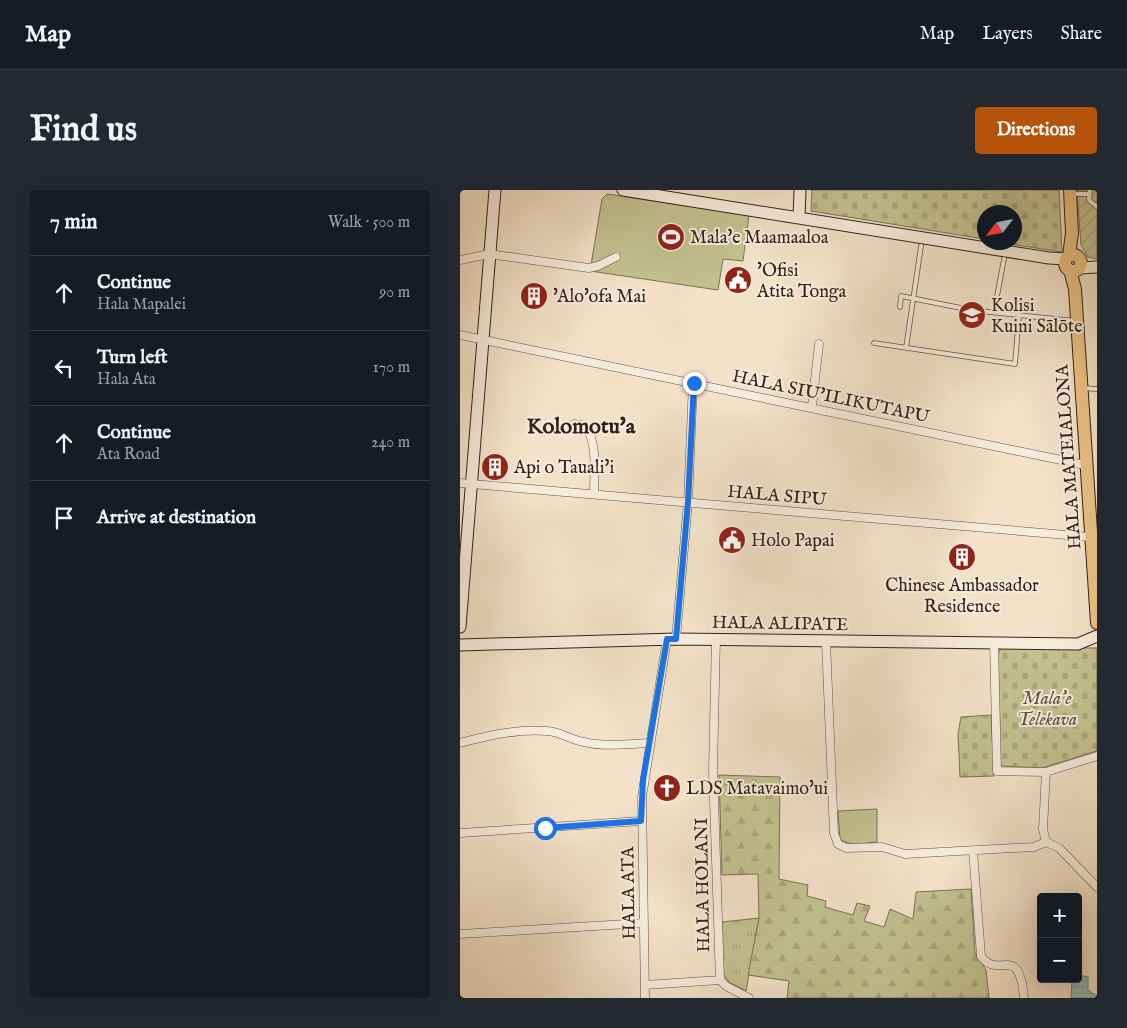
<!DOCTYPE html>
<meta charset="utf-8">
<style>
body{margin:0;font-family:"IM FELL English",serif;background:#242831;color:#f1f3f6}
.controls{position:absolute;right:15px;bottom:15px;display:grid;overflow:hidden;border-radius:5px;box-shadow:0 5px 20px #0002}
.controls button{width:45px;height:45px;display:grid;place-items:center;padding:0;border:0;border-bottom:1px solid #363941;background:#171b24;color:#f1f3f6;font:25px sans-serif}
.compass{position:absolute;left:517px;top:15px;width:45px;height:45px;border-radius:50%;background:#171b24;box-shadow:0 5px 20px #0002;rotate:238deg}
.stop{position:absolute;width:15px;height:15px;margin:-11px;border:4px solid #1a73e8;border-radius:50%;background:#fff}
.stop.end{background:#1a73e8;border-color:#fff;box-shadow:0 1px 5px #0008}
.list{margin:0;padding:0;list-style:none}
h2{display:flex;justify-content:space-between;align-items:center;height:65px;margin:0;padding:0 20px;font-size:21px}
h2 small{font-size:16px;font-weight:400;color:#9ea1a6}
.list li{display:grid;grid-template-columns:32px 1fr auto;gap:15px;align-items:center;box-sizing:border-box;height:75px;padding:0 20px;border-top:1px solid #363941}
.list b{display:block;font-size:19px;white-space:nowrap}
.list p{margin:0;font-size:16px;white-space:nowrap;color:#9ea1a6}
.list em{font-size:16px;font-style:normal;color:#9ea1a6}
.icon{flex:none;width:28px;height:28px;fill:none;stroke:currentColor;stroke-width:2;stroke-linecap:round;stroke-linejoin:round}
.map{position:relative;flex:none;width:637px;height:808px;overflow:hidden;border-radius:5px}
header{display:flex;align-items:center;gap:30px;box-sizing:border-box;height:70px;padding:0 25px;background:#171b24;border-bottom:1px solid #363941}
header strong{font-size:24px}
nav{display:flex;gap:28px;margin-inline-start:auto;font-size:18px}
.intro{display:flex;align-items:center;justify-content:space-between;box-sizing:border-box;height:120px;padding:0 30px}
h1{margin:0;font-size:35px}
.button{padding:12px 22px;border-radius:5px;background:#b45309;color:#fff;font-size:18px;font-weight:700}
main{display:flex;gap:30px;padding:0 30px}
aside{flex:1;background:#171b24;border-radius:5px;box-shadow:0 5px 20px #0002}
.map>svg:first-child{display:block}
</style>
<header>
<strong>Map</strong>
<nav><a>Map</a><a>Layers</a><a>Share</a></nav>
</header>
<div class="intro"><h1>Find us</h1><a class="button">Directions</a></div>
<main>
<aside>
<h2>7 min<small>Walk · 500 m</small></h2>
<ul class="list">
<li><svg class="icon" aria-label="ahead" viewBox="0 0 24 24"><path d="M12 20V5M6 11l6-6 6 6"/></svg><div><b>Continue</b><p>Hala Mapalei</p></div><em>90 m</em></li>
<li><svg class="icon" aria-label="left" viewBox="0 0 24 24"><path d="M17 20v-9H6M10 6l-5 5 5 5"/></svg><div><b>Turn left</b><p>Hala Ata</p></div><em>170 m</em></li>
<li><svg class="icon" aria-label="ahead" viewBox="0 0 24 24"><path d="M12 20V5M6 11l6-6 6 6"/></svg><div><b>Continue</b><p>Ata Road</p></div><em>240 m</em></li>
<li><svg class="icon" aria-label="arrive" viewBox="0 0 24 24"><path d="M6 21V4h12l-3 4 3 4H6"/></svg><div><b>Arrive at destination</b></div></li>
</ul>
</aside>
<div class="map">
<svg width="637" height="808" viewBox="0 0 637 808">
<defs>
<pattern id="grass-tufts" width="24" height="20" patternUnits="userSpaceOnUse" patternTransform="scale(1.25)"><rect width="24" height="20" fill="#c3c191"/><path d="M3 7l-1-3M5 7V3M7 7l1-3M15 17l-1-3M17 17v-4M19 17l1-3" fill="none" stroke="#a8a67c"/></pattern>
<pattern id="forest-firs" width="22" height="20" patternUnits="userSpaceOnUse" patternTransform="scale(1.25)"><rect width="22" height="20" fill="#c3c191"/><path d="M5 1l3.5 6h-7zM16 11l3.5 6h-7z" fill="#a8a67c"/></pattern>
<pattern id="cemetery-stones" width="16" height="16" patternUnits="userSpaceOnUse" patternTransform="scale(1.25)"><rect width="16" height="16" fill="#c3c191"/><path d="M2 7V4a2 2 0 0 1 4 0v3zM10 15v-3a2 2 0 0 1 4 0v3z" fill="#a8a67c"/></pattern>
<pattern id="garden-furrows" width="10" height="10" patternUnits="userSpaceOnUse" patternTransform="scale(1.25)"><rect width="10" height="10" fill="#c3c191"/><path d="M-1 1l2-2M0 10L10 0M9 11l2-2" fill="none" stroke="#a8a67c"/></pattern>
<pattern id="water-rules" width="6" height="5" patternUnits="userSpaceOnUse" patternTransform="scale(1.25)"><rect width="6" height="5" fill="#9bbdb7"/><path d="M0 2.5h6" fill="none" stroke="#86a29d"/></pattern>
</defs>
<rect width="100%" height="100%" fill="#f3e2c9"/>
<filter id="stains"><feTurbulence type="fractalNoise" baseFrequency=".004" numOctaves="4"/><feColorMatrix values="0 0 0 0 .2 0 0 0 0 .09 0 0 0 0 .02 0 0 0 .5 -.17"/></filter>
<radialGradient id="worn" r=".72"><stop offset=".6" stop-color="#630" stop-opacity="0"/><stop offset="1" stop-color="#630" stop-opacity=".3"/></radialGradient>
<!-- grass -->
<path fill="url(#grass-tufts)" stroke="#7a7255" d="M299,728l-13,73 -17,-9 -7,-10v-50z"/>
<!-- forest -->
<path fill="url(#forest-firs)" stroke="#7a7255" d="M259,585l61,2 -1,102 29,6 -1,11 19,5 -1,6 28,8 4,-12 13,3 -6,15 20,6 6,-18 23,10 3,-27 55,-3 4,64 11,17 3,28h-202l2,-17 -41,-6 11,-57 -1,-44 -36,1z"/>
<!-- cemetery -->
<path fill="url(#cemetery-stones)" stroke="#7a7255" d="M352,0h247l3,62 -58,-9 10,-1v-30h-30v27l-173,-28z
M541,457l96,1v103l-55,17 -40,-2 -3,-4 -1,-107z
M531,525l3,61 -34,1 -2,-43 3,-17z"/>
<!-- park -->
<path fill="#c3c191" stroke="#7a7255" d="M147,4l142,21 -6,46 -20,-2 -5,31 -128,-19 12,-72z
M417,619v33c-13,1 -26,5 -37,-3l-2,-28z"/>
<!-- garden -->
<path fill="url(#garden-furrows)" stroke="#7a7255" d="M617,0h20v69l-9,-2 -7,-12z"/>
<!-- water -->
<path fill="url(#water-rules)" stroke="#717f78" d="M619,785l9,2v13l9,6v2h-26l1,-18 6,-1z"/>
<g fill="none" stroke-linecap="round" stroke-linejoin="round">
<!-- lane casing -->
<g stroke="#625245" stroke-width="5.5">
<path id="lane" d="M630,0l-1,10 8,7
M614,4h15
M440,117l1,-11 70,14 104,11
M534,122l10,-53
M414,153l141,21 4,-49
M446,158l15,-102
M623,198l14,1"/>
</g>
<!-- street casing -->
<g stroke="#625245" stroke-width="9">
<path id="street" d="M0,70l29,-6 100,14 9,-2 18,-9
M0,145l625,130
M352,216l7,-62
M114,234l12,2c12,21 8,45 8,68
M0,293l630,54
M216,449l12,-137 5,-119
M256,449l-3,130 7,211
M366,452l8,191 4,11 8,4 36,-1 23,7 129,-7 12,-5
M534,452l3,129 49,1 51,-16
M0,553c30,-8 57,-14 87,-12 15,1 23,9 37,11 21,5 44,2 65,1
M586,582l-3,57 3,13 13,6 38,39
M0,643l181,-12
M513,660l8,106c17,25 38,-15 43,42
M0,744l184,-11
M260,790l6,6 23,12
M185,795l75,-5
M185,808l-3,-201 25,-158"/>
</g>
<!-- secondary casing -->
<g stroke="#322219" stroke-width="13">
<path id="secondary" d="M163,0l426,68 17,1
M339,28l1,-28
M620,78l17,-1
M0,437l35,-437
M0,455l216,-6 402,5 19,-8"/>
</g>
<!-- primary casing -->
<g stroke="#322219" stroke-width="14">
<path id="primary" d="M605 73a8 8 0 1 1 16 0a8 8 0 1 1-16 0Z
M609,66l3,-23 -2,-43
M610,80l5,19 22,334"/>
</g>
<!-- lane -->
<use href="#lane" stroke="#f7ecdc" stroke-width="4"/>
<!-- street -->
<use href="#street" stroke="#f7ecdc" stroke-width="8"/>
<!-- secondary -->
<use href="#secondary" stroke="#f7ecdc" stroke-width="11"/>
<!-- primary -->
<use href="#primary" stroke="#eac184" stroke-width="12"/>
</g>
<g fill="none" stroke-linecap="round" stroke-linejoin="round">
<!-- route -->
<path stroke="#1a73e8" stroke-width="6" d="M85,638l96,-7 2,-41 24,-141h9l12,-137 6,-119"/>
</g>
<!-- icons -->
<defs>
<g id="stadium-disc" transform="scale(1.4375)"><circle r="9.5" fill="#8f2418" stroke="#f7ecdc"/><path d="M0-5a6.5 5 0 1 0 0 10a6.5 5 0 1 0 0-10ZM-3.5-1.8h7v3.6h-7Z" fill="#fff"/></g>
<g id="civic-disc" transform="scale(1.4375)"><circle r="9.5" fill="#8f2418" stroke="#f7ecdc"/><path d="M-.6-6.5H3V-4.5H.6V-3L4-1V1h2V6H-6V1h2V-1L-.6-3ZM-1.2 2.5V6h2.4V2.5Z" fill="#fff"/></g>
<g id="building-disc" transform="scale(1.4375)"><circle r="9.5" fill="#8f2418" stroke="#f7ecdc"/><path d="M-4-6H4V6H1V3H-1V6H-4ZM-2.5-4.3h1.7v1.8h-1.7ZM.8-4.3h1.7v1.8H.8ZM-2.5-1h1.7V.8h-1.7ZM.8-1h1.7V.8H.8Z" fill="#fff"/></g>
<g id="school-disc" transform="scale(1.4375)"><circle r="9.5" fill="#8f2418" stroke="#f7ecdc"/><path d="M0-5L7-2L0 1L-7-2ZM-4 1L0 2.5L4 1V4Q0 6-4 4Z" fill="#fff"/></g>
<g id="church-disc" transform="scale(1.4375)"><circle r="9.5" fill="#8f2418" stroke="#f7ecdc"/><path d="M-1.2-6h2.4v3.5h3.3v2.4h-3.3V6h-2.4V-.1h-3.3v-2.4h3.3Z" fill="#fff"/></g>
</defs>
<g fill-rule="evenodd">
<use href="#stadium-disc" x="211" y="47"/>
<use href="#civic-disc" x="278" y="90"/>
<use href="#building-disc" x="74" y="106"/>
<use href="#school-disc" x="512" y="125"/>
<use href="#building-disc" x="35" y="277"/>
<use href="#civic-disc" x="272" y="350"/>
<use href="#building-disc" x="502" y="367"/>
<use href="#church-disc" x="207" y="598"/>
</g>
<g text-anchor="middle" stroke-width="4" stroke-linejoin="round" paint-order="stroke">
<!-- poi labels -->
<g font-size="18" fill="#322219" stroke="#f7ecdc" text-anchor="start">
<text x="230" y="53">Mala'e Maamaaloa</text>
<text x="297" y="86">'Ofisi<tspan x="297" dy="21">Atita Tonga</tspan></text>
<text x="93" y="112">'Alo'ofa Mai</text>
<text x="531" y="121">Kolisi<tspan x="531" dy="21">Kuini Sālōte</tspan></text>
<text x="54" y="283">Api o Tauali'i</text>
<text x="291" y="356">Holo Papai</text>
<text x="502" y="401" text-anchor="middle">Chinese Ambassador<tspan x="502" dy="21">Residence</tspan></text>
<text x="226" y="604">LDS Matavaimo'ui</text>
</g>
<!-- street labels -->
<g font-size="18" fill="#322219" stroke="#f7ecdc">
<text transform="translate(371 206) rotate(12)" y="6">HALA SIU'ILIKUTAPU</text>
<text transform="translate(608 267) rotate(-94)" y="6">HALA MATEIALONA</text>
<text transform="translate(317 305) rotate(5)" y="6">HALA SIPU</text>
<text transform="translate(320 433) rotate(1)" y="6">HALA ALIPATE</text>
<text transform="translate(242 695) rotate(-91)" y="6">HALA HOLANI</text>
<text transform="translate(168 703) rotate(-91)" y="6">HALA ATA</text>
</g>
<!-- park labels -->
<g font-size="18" font-style="italic" fill="#5e523d" stroke="#f7ecdc">
<text x="587" y="514">Mala'e<tspan x="587" dy="21">Telekava</tspan></text>
</g>
<!-- district labels -->
<g font-size="22" font-weight="bold" fill="#322219" stroke="#f7ecdc">
<text x="121" y="243">Kolomotu'a</text>
</g>
</g>
<rect width="100%" height="100%" filter="url(#stains)"/>
<rect width="100%" height="100%" fill="url(#worn)"/>
</svg>
<div class="controls">
<button>+</button>
<button>−</button>
</div>
<svg class="compass" viewBox="-18 -18 36 36"><path d="M0-13l5 13h-10z" fill="#e53935"/><path d="M0 13l5-13h-10z" fill="#9ea1a6"/></svg>
<div class="stop" style="left:85px;top:638px"></div>
<div class="stop end" style="left:234px;top:193px"></div>
</div>
</main>
